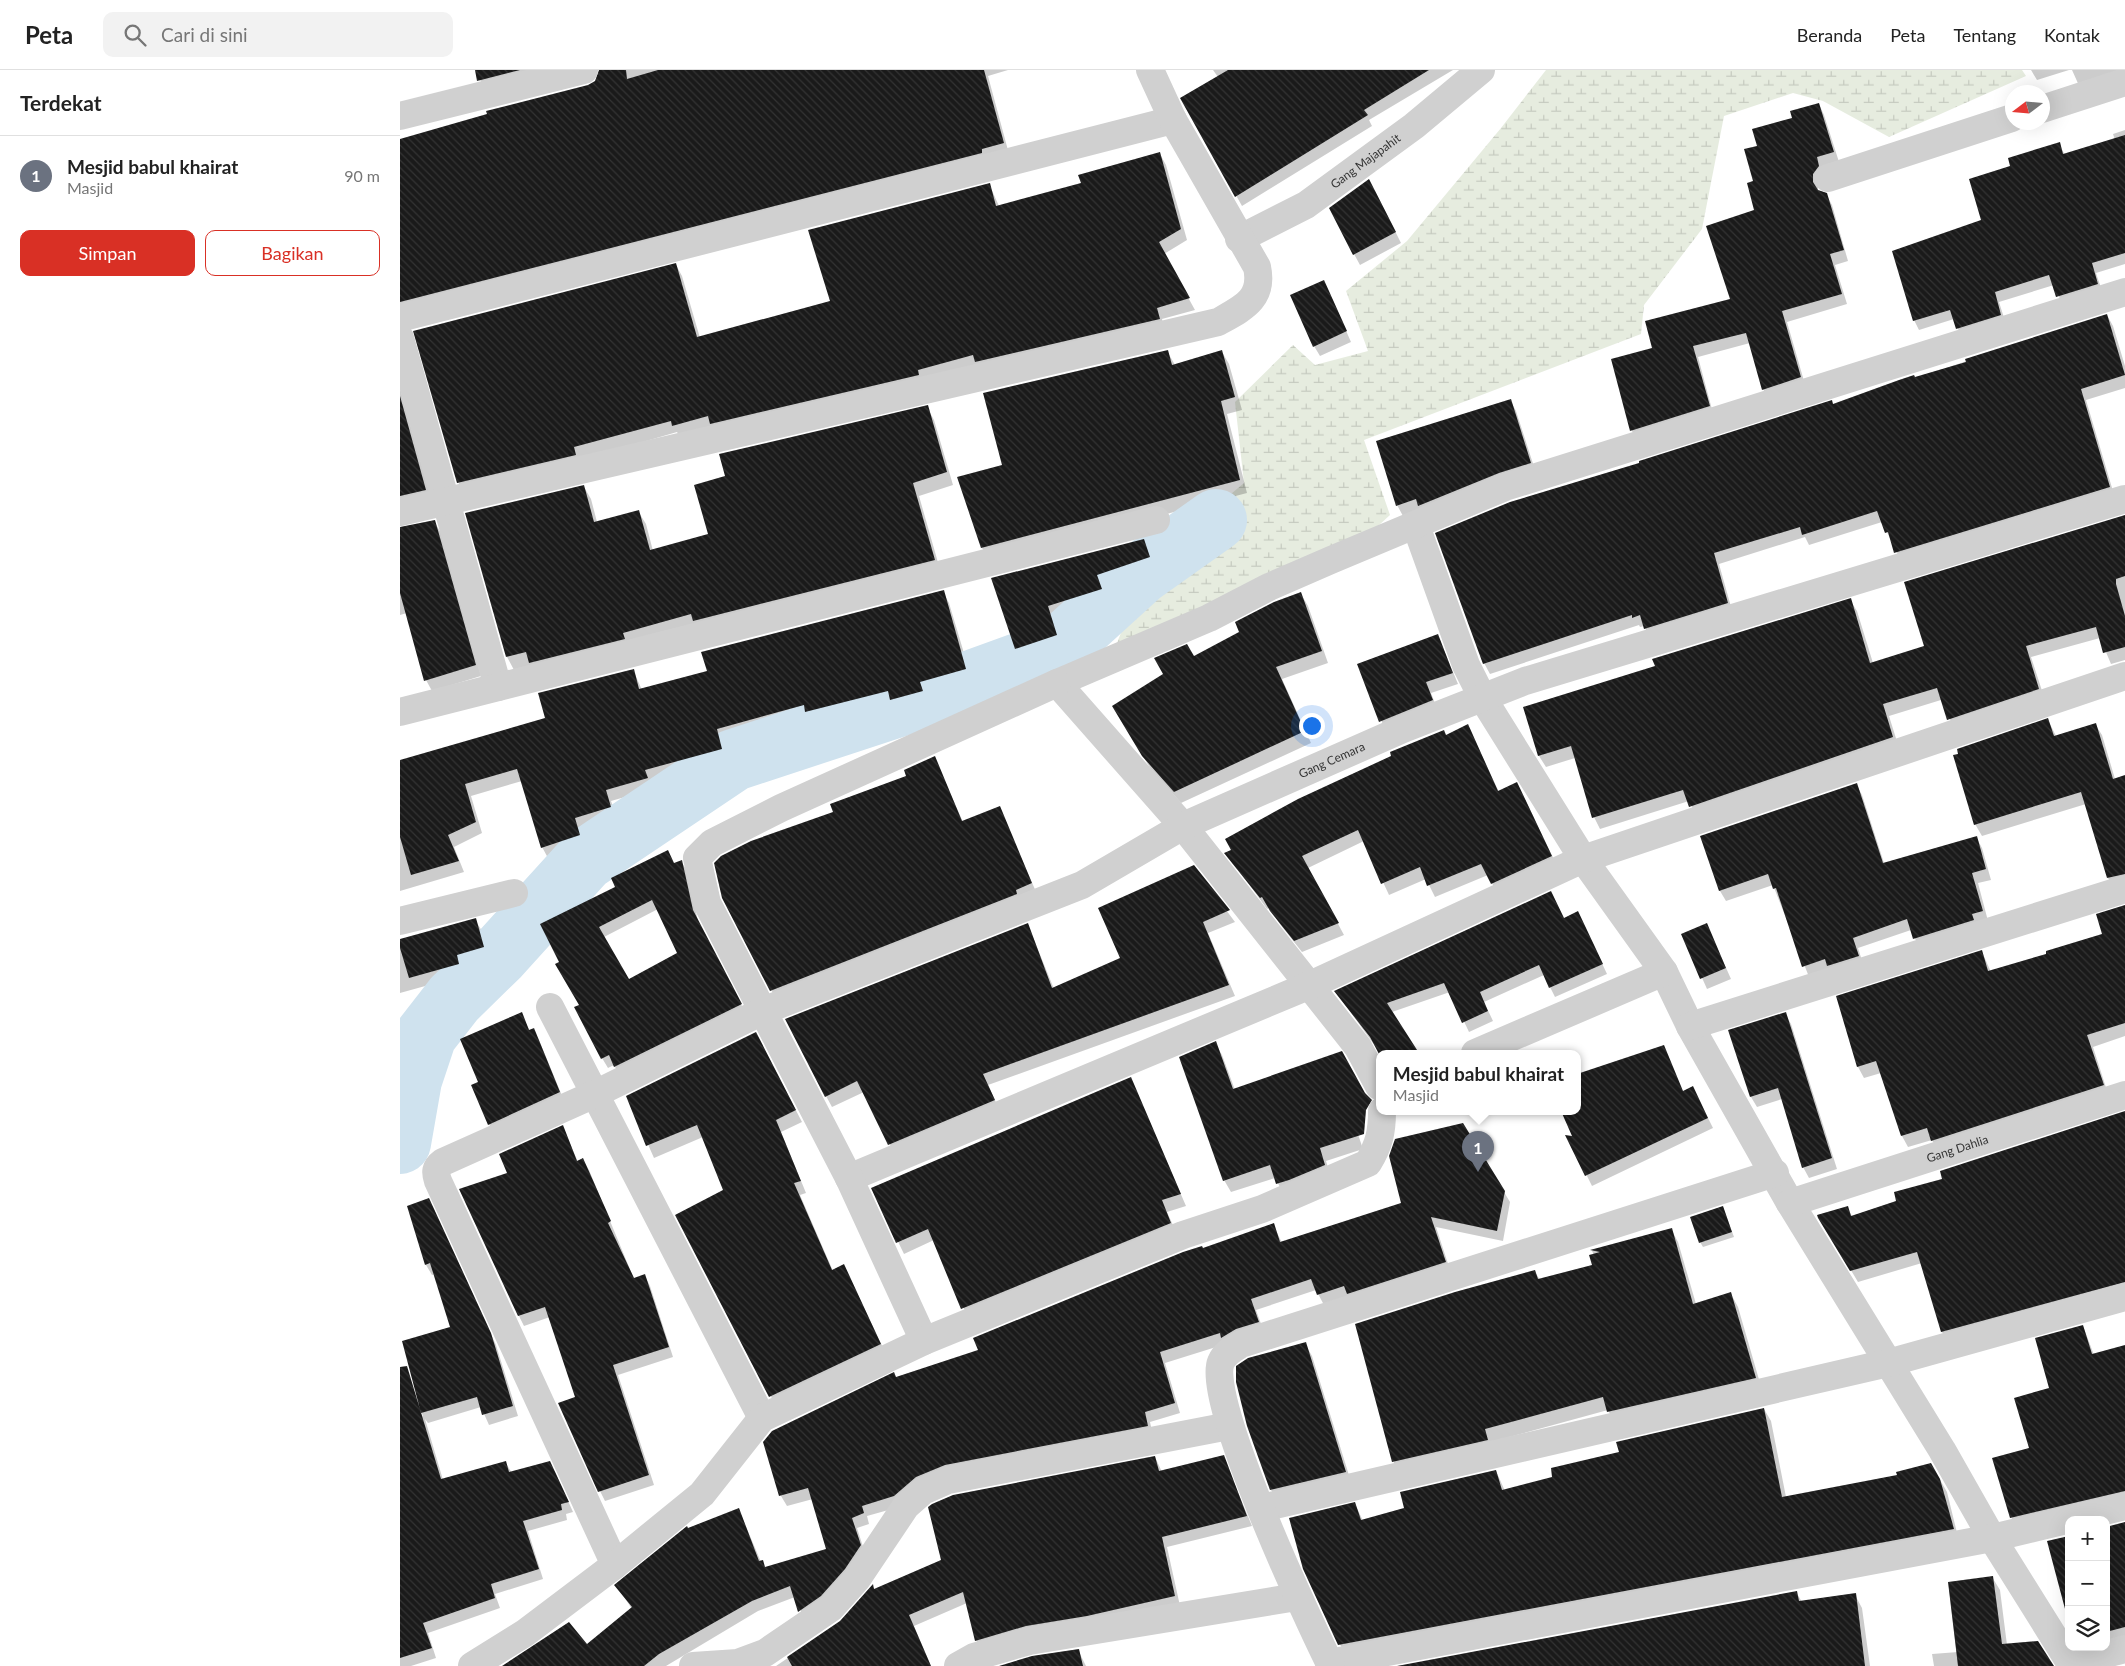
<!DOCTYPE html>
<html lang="id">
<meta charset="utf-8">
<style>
body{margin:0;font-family:Lato,sans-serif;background:#f2f2f2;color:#222}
.controls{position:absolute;right:15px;bottom:15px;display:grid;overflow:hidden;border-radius:10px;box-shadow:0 5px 20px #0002}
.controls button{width:45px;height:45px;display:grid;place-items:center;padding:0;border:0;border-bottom:1px solid #e0e0e0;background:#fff;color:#222;font:25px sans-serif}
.compass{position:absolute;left:1605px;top:15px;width:45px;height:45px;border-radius:50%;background:#fff;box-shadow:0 5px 20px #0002;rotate:254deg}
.you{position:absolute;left:911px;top:655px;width:18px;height:18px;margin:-12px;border:4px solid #fff;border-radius:50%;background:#1a73e8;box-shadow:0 0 0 8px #1a73e833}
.badge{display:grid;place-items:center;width:32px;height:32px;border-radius:50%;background:#d93025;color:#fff;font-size:16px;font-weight:700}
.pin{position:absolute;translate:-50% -41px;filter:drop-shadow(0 1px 2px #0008)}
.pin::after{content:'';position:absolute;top:26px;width:18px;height:15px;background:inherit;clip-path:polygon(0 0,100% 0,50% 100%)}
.popup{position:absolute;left:976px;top:980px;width:205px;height:65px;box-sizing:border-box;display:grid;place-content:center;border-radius:10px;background:#fff;filter:drop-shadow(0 1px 4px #0005);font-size:16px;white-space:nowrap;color:#767676}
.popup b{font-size:19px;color:#222}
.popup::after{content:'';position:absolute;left:50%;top:100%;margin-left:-10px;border:10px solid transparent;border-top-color:#fff}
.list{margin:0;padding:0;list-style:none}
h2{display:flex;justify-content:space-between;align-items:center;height:65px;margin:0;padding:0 20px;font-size:21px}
h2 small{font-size:16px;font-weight:400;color:#767676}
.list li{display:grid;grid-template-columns:32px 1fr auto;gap:15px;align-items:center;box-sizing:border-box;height:80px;padding:0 20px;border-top:1px solid #e0e0e0}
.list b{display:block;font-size:19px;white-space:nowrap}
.list p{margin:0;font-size:16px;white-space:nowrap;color:#767676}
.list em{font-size:16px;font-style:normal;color:#767676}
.actions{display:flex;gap:10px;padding:15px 20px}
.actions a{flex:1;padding:11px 0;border:1px solid #d93025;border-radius:10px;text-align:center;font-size:18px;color:#d93025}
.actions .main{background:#d93025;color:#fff}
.icon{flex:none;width:28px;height:28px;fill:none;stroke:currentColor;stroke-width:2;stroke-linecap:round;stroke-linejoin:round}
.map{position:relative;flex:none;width:1725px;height:1596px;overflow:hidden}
header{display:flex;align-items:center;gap:30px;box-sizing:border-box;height:70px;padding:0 25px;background:#fff;border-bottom:1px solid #e0e0e0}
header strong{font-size:24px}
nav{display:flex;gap:28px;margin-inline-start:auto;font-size:18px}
.search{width:350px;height:45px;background:#f2f2f2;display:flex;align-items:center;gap:12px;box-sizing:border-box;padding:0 18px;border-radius:10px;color:#767676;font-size:19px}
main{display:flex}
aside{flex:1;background:#fff}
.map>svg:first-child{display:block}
</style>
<header>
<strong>Peta</strong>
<div class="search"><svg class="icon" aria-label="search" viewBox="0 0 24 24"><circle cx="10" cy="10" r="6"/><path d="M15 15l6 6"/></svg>Cari di sini</div>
<nav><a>Beranda</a><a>Peta</a><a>Tentang</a><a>Kontak</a></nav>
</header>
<main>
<aside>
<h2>Terdekat<small></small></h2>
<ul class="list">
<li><span class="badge" style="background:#6b7280">1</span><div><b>Mesjid babul khairat</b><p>Masjid</p></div><em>90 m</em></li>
</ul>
<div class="actions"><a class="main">Simpan</a><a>Bagikan</a></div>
</aside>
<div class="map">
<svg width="1725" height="1596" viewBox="0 0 1725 1596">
<defs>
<pattern id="wetland-marsh" width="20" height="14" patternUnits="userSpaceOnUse" patternTransform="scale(1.25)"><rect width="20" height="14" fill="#e6ecdf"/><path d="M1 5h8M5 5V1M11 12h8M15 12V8" fill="none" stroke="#c6cbc0"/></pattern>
<pattern id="building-back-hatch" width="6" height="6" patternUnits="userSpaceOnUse" patternTransform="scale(1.25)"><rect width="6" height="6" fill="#1a1a1a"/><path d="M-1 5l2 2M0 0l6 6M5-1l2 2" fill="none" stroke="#333"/></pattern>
</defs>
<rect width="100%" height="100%" fill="#fff"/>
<!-- wetland -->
<path fill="url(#wetland-marsh)" d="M1146,0h476l4,6 -137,61 -66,-36 -30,-8 -69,23 -22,113 -58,76 -3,29 -277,106 26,75 -25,23 -250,110 33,-84 96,-81 -9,-81 58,-57 22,20 53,-14 -22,-60 61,-50 94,-113z"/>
<!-- shadow -->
<path fill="#0003" fill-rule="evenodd" d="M76,0h94l-85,21z
M200,0h408l-20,6 21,78 -609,161v-175l188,-54 8,-4z
M813,0h240l-84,50 3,6 -130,80 -60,-107 36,-22z
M1631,0h38l-32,10z
M1672,0h53l-44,20z
M1419,34l5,11 15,47 -21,23v6l8,3 6,11 16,56 -13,4 12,39 -60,18 19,66 -37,11 -6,-10 -13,-46 -52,14 16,60 -76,24 -6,-10 -19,-71 41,-11 77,-50 25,-88 -1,-29 3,-36 36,-27z
M1725,60v134l-29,9 7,21 -40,12 -9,-21 -55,17 7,22 -44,14 -8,-19 -35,11 -5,-10 69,-100 29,-53 47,-23 6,11 50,-15 -2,-6z
M760,84l6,11 21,75 -23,14 31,56 -33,9 3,12 -485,106 -3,-5 -212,62 -7,-12 218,-217 6,11 18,62 132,-37 157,-117 10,22 83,-22z
M975,121l26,52 -41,22 -6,-11z
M929,222l22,50 -31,14 -6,-10z
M1707,245l6,11 12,40v22l-39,12 29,98 -213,65 -20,-41 -73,23 -4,-8 -86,27 14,50 -82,25 -7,-13 -4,1 -1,-2 -149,49 -6,-11 349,-258z
M767,281l8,14 47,-13 7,12 13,46 -15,4 20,79 -257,67 -8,-12 -23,-70 45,-12z
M0,318l32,113 -32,9z
M1110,330l6,11 20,62 -133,43 -6,-11z
M527,337l7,13 19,65 -34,11 22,77 -427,97 -7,-13 -40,-143 117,-27 7,12 6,23 41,-11 8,13 7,27 56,-16 18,-58z
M1725,447v143l-14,4 -11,-26 -69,19 14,43 -90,30 -14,-30 -52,16 10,32 -202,69 -8,-16 -89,28 -6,-12 -19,-59 -29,9 -7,-11 -15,-48 132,-41 194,-67 7,11 16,52 52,-16z
M34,451l7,12 40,143 -49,15 -6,-11 -19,-67 -7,2v-87z
M744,471l11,26 -53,18 5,14 -54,18 9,29 -40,13 -6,-10 -23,-70z
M543,522l6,11 23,77 -46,13 3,9 -31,9 -5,-9 -80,21 -4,-7 -87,24 6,21 -77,21 2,7 -42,12 6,17 -36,11 5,17 -38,12 -6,-11 -20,-66 -51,15 11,37 -28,14 10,25 -64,19v-130l147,-43 86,-48 9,20 66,-18z
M901,524l7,12 20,57 -46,16 29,64 -130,60 -31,-35 -36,-61 79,-49 47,-25z
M1038,566l20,48 -27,9 7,18 -52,21 -27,-67z
M1648,650l8,16 39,-12 7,11 13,44h10v108l-10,2 -7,-11 -22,-74 -104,32 -7,-12z
M1068,656l31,66 24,3 35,73 -60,27 -10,-20 -53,22 -9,-18 -37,16 -25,-54 -56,27 36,67 -42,17 -23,-29 -9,-16 -3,2 -41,-56z
M534,687l29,65 36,-15 38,87 -260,107 -54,-104 112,-85 73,-35z
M1456,714l6,11 22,68 92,-26 6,11 9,32 -13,3 10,38 -68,28 -9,-19 -53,18 6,19 -55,10 -36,-92 -47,16 -6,-10 -19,-54z
M281,791l6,10 11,50 48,93 -125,63 -7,-12 -6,3 -6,-10 -21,-53 -39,-80zM258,839l21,45 -51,26 -24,-43z
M794,797l41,55 -27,11 27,63 -247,89 12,26 -105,44 -31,-63 -32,15 -6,-11 202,-171 26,64 67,-30z
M1151,822l13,27 19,4 24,51 -52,23 -11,-22 -60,27 9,19 -24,11 -19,-40 -58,20 25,41h-37l-44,-61z
M1725,837v129l-32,11 16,50 -170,55 -7,-12 -24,7 -6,-11 -21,-63 -17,5 -6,-11 -21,-70 145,-45 9,20 57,-17 55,-20z
M75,850l7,11 8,28 -27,7 2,9 -65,18v-53z
M1307,855l24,54 -24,10 -24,-54z
M121,944l9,17 3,-1 6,10 26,63 -70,32 -6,-11 -10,-41z
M1385,944l6,10 46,145 -28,9 -6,-11 -21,-68 -25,8 -6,-10 -21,-66z
M815,973l7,12 13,35 116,24 12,35 -37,12 5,16 -46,19 -10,-18 -44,14 -7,-12z
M362,975l40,77 -21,10 25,61 -6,2 33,76 11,-5 43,90 -110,52 -100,-192 48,-26 -22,-53 -49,21 -27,-61z
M1263,977l20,45 10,-4 20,40 -121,58 -25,-50 7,2 -12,-27h15v-36z
M731,1009l55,127 -19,6 10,22 -208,86 -35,-80 -30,14 -32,-66z
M1725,1043v181l-176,49 -7,-11 -20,-69 -64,19 -40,-67 29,-8 5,9 46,-14 46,-23z
M163,1057l15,35 5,-2 6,10 45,109 11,-3 5,10 23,71 -55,18 36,110 -49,16 -5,-10 -23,-93 -27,-81 -26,9 -5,-10 -10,-143z
M1104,1122l6,10 -7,39 -67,-14 15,46 -127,32 -8,-15 -60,20 8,22 -99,31 15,50 -30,9 3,14 -286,80 2,8 -12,4 9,28 -61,65 -10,-24 -37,14 -92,55h-163l83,-20 46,-37 -16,-24 72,-55 51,-20 22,52 5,7 62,-19 -15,-51 -26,7 -6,-10 -17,-54 132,-63 84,-28 223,-102 70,-25 9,19z
M1323,1137l11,30 -31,10 -3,-5z
M34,1140l62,135 22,71 -29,9 -8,-18 -53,16 -3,-4 18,61 62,-18 7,11 43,-1 18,40 -7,2 1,6 -39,11 15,48 -48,15 5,14 -72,25 8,25 -25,8h-11v-248l20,-6 3,5 -19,-75 47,-14 -16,-54 -3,1 -6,-10z
M1271,1159l7,13 18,62 35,-10 7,13 24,83 -147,34 -7,-14 -117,32 -91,32 -7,-13 142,-189 5,8 54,-14v-11l-2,-4z
M1683,1256l11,29 31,-9v156l-108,26 -6,-11 19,-68 21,-60z
M905,1274l7,12 40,129 -73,17 -8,-12z
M1364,1339l7,12 15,76 112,-21 33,-12 16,28 12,49 -614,112 -7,-12 17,-137 8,17 43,-12 90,-38 9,20 49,-13 66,-25z
M823,1386l29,70 -85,21 13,59 -198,44 -6,-10 -9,-37 -53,23 17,40h-155l65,-44 31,-36 3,4 68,-29 212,-104 7,15z
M1725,1453v116l-19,5v-116z
M1592,1507l8,13 7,55 42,21h-115l-2,-12 26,-2z
M1396,1522l6,10 53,-7 7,13 8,58h-466z
M678,1580l8,16h-83z"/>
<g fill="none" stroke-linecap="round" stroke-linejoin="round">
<!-- river -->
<path stroke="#cfe2ee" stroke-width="62" d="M0,1073l11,-63 15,-45 28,-36 45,-44 86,-95 149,-100 216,-71 102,-37 20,-16 68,-62 76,-54"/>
</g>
<!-- building -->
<path fill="url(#building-back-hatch)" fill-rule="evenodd" d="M75,0h45l-43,11z
M199,0h27l1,9 31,-9h326l20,73 -22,6v4l-582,149v-163l87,-25 -1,-3 102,-26 7,-4z
M828,0h201l-65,40 4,5 -133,82 -55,-99z
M1419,33l15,49 -17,5 2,9 -6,8v8l5,8 9,3 17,57 -14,4 12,40 -60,17 19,66 -39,13 -16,-57 -53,13 17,60 -80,25 -19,-72 41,-11 -7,-27 85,-22 -24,-73 48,-16 -7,-27 6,-2 -9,-32 13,-3 -5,-17 40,-11 -2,-7z
M1725,65v118l-33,10 6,21 -42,13 -7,-22 -54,17 6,23 -45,14 -6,-19 -37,11 -21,-70 89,-31 -12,-41 41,-13 -2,-8 52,-16 3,12z
M760,82l21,77 -22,13 31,56 -33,10 3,11 -185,43 -2,-7 -55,15 1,5 -209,49 -2,-8 -36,10 -1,-5 -97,26 2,8 -119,28 -44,-152 263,-68 21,74 133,-36 -22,-71 182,-47 6,23 85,-23 -3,-8z
M969,109l27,53 -43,23 -24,-47z
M924,210l23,51 -34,16 -23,-52z
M1707,244l18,61 -44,14 29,98 -216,66 -6,-21 -3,1 -8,-22 -75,24 -2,-8 -86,26 14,50 -84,26 -4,-14 -8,3v-3l-149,49 -48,-131 75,-31 129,-39v-2l193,-61 1,4 66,-24 15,-5 1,2 51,-15 -1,-3z
M768,280l4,15 50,-15 13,47 -14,4 19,79 -259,68 -24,-71 45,-12 -19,-72z
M0,326l26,94 -26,6z
M1111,329l20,64 -32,10 -81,33 -2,-7 -20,7 -20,-65z
M528,335l19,67 -34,11 22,77 -242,61 -2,-7 -68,19 2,6 -96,24 -3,-11 -20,5 -41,-144 119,-28 10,37 45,-12 11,40 58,-16 -14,-49 31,-9 -6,-22z
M1725,445v61l-9,3v5l9,32v31l-22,6 -7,-26 -70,19 13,43 -92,31 -10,-32 -54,16 10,33 -204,70 -6,-17 -91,28 -21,-72 -33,10 -15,-49 132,-41 -3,-7 199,-61 19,65 54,-17 -20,-64z
M35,450l41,145 -52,16 -24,-88v-66z
M744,469l6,18 -53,18 5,14 -54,17 9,29 -42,14 -24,-71z
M544,520l22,79 -46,13 3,9 -33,9 -2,-9 -83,21 -1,-7 -87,24 5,20 -77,21 3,8 -42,12 5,17 -36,11 5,17 -39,13 -24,-79 -52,15 11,38 -28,13 11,26 -48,14 -11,-38v-77l145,-42 -7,-25 96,-24 5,20 68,-18 -6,-19z
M901,522l21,59 -46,16 29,64 -131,61 -32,-36 -30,-50 51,-32 -9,-16 33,-14 7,12 45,-24 -4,-10 39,-20z
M1038,564l15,39 -27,9 7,18 -54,22 -22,-58z
M1648,648l6,18 42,-13 17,56 12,-4v99l-18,4 -26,-86 -107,33 -21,-70 5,-1 -1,-5z
M1068,654l30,67 19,-9 35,74 -61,28 -10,-20 -54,22 -7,-19 -39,17 -23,-54 -56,26 37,67 -45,18 -24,-30 -8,-14 -2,1 -36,-45 7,-3 -6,-11 73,-40 93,-43 -1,-4 54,-22 2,5z
M535,686l27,65 38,-15 32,77 -16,7 1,4 -247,97 -48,-93 -8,-35 7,-7 30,-15 82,-29 -3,-8 76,-28 -2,-6z
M1457,713l26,80 94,-27 9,33 -14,4 11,38 -11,3 2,6 -61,19 -6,-20 -54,19 6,18 -32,10 -2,-7 -23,8 -26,-79 -3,1 -5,-15 -49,17 -19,-55z
M268,780l6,13 8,-3 11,50 49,94 -128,63 -5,-12 -8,4 -27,-52 5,-2 -24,-41 4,-2 -19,-38 75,-37 -4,-9zM252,830l25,53 -48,26 -30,-52z
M794,795l36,45 -27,12 26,63 -246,89 12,26 -107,45 -31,-64 -32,16 -40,-78 243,-96 24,65 68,-30 -22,-50z
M1151,821l13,27 14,-7 25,53 -54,24 -10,-23 -59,27 8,19 -26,12 -18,-40 -57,20 32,50 -40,1 -9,-17 -36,-46z
M1725,835v118l-38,12 17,50 -173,56 -4,-13 -26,8 -25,-75 -19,6 -21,-71 146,-46 6,21 58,-17v-3l56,-17 -6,-20z
M76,848l8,29 -27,8 2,9 -50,14 -9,-30v-9z
M1307,853l19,45 -26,11 -19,-45z
M122,942l7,18 5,-2 26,64 -72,33 -17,-40 7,-3 -18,-43z
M1386,942l46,146 -30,10 -24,-80 -28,9 -22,-67z
M356,962l40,78 -20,10 25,61 -7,2 38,87 12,-6 37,80 -112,53 -94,-182 48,-25 -26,-65 -51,21 -20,-50z
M816,971l17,48 109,-38 23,42 7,7 -6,10 -2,24 -44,14 5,17 -36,15 -13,4 -6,-19 -47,16 -44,-124z
M1264,975l19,46 10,-5 15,32 -123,58 -20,-41 7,1 -11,-25h16v-37z
M731,1007l50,117 -19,6 9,23 -210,86 -33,-80 -32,14 -25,-55z
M1725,1041v171l-184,50 -24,-80 -67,19 -32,-53 -1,-3 31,-9 3,10 45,-15 -2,-9 48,-13 -2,-8z
M1063,1053l42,68 -8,40 -66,-14 15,45 -99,32 -3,-8 -27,9 -6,-16 -60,20 8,23 -23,7 -15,9 -1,-5 -60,19 15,51 -30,9 3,14 -203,39 -29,12 -22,19 -32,10 2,7 -12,5 9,27 -16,24 -24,27 -23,16 -8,-26 -38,15 -93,53 -15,12h-142l67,-44 18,22 45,-37 -18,-22 73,-59 1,2 51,-20 20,53 4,-1 2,7 61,-18 -18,-61 -29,8 -16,-54 9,-11 122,-59 2,5 82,-27 -5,-12 210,-86 19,-6 1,2 71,-25 6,19 121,-39 -12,-47 6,-17z
M163,1055l14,36 6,-3 28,63 -3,2 26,55 11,-4 24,73 -56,18 36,110 -51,17 -40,-89 17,-6 -30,-90 -27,9 -59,-127 48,-16 -8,-19z
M29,1128l62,135 22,73 -31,9 -5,-18 -56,16 -19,-72 48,-14 -20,-64 -5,2 -18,-59z
M1323,1136l9,26 -33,11 -9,-26z
M1272,1158l21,76 38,-12 25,86 -149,34 -4,-15 -118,32 3,11 -96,22 -37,-138 100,-32 80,-22 3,9 54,-14 -3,-10 11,-3 -10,-2z
M1683,1255l9,29 33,-9v146l-115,27 -18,-60 37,-10 -15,-50 35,-10 -14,-50z
M906,1272l40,130 -76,18 -23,-64 -11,-44v-16l12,-8z
M7,1296l34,113 65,-18 3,11 41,-11 19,41 -8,2 1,6 -39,11 16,48 -48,15 4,14 -72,25 9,25 -32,10v-291z
M1364,1338l18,89 115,-22 -1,-3 35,-9 9,16 14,50 -616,116 -35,-76 -14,-51 66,-16 6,18 43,-12 -4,-16 96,-22 6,20 50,-13 -1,-9 68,-16 -3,-10z
M824,1385l23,61 -85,21 13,59 -88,20 -61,10 -51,15 -12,-49 -54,23 22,51h-139l-5,-9 53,-36 33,-37 1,5 67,-29 -13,-53 4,-3 21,-9 202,-39 4,15z
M1725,1452v105l-19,5v-105z
M1669,1466v88l-22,-83z
M1593,1506l9,68 36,-3 16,25h-96l-10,-84z
M1397,1521l2,10 57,-8 9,73h-468z
M679,1579l4,17h-84l33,-10z"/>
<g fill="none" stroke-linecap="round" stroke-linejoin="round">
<!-- minor -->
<g stroke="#d0d0d0" stroke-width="28">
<path d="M1642,39l83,-27"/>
<path d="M0,46l184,-46"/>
<path d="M1428,108l184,-60"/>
<path id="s1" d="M839,169l67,-34 108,-79 67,-56"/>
<path d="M0,248l773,-198"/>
<path d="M0,268l98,349"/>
<path d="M0,442l818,-190c25,-14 46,-23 39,-55l-84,-147 -23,-50"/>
<path d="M1016,456l50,139 16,32 101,162 81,113 26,54 100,177 152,247 50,88 80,128"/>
<path d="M0,642l756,-192"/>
<path d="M0,851l114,-28"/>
<path d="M150,937l212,411"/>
<path d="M1290,956l435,-137"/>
<path d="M1075,983l189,-81"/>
<path d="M979,1016l-21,-39 -175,-221 -126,-143 152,-65 60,-31 62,-27 174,-73 620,-195"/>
<path d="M449,1108l459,-192 275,-127 542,-183"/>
<path id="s2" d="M1390,1133l335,-108"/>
<path d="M524,1271l-75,-163 -142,-275 -10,-45 15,-15 69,-35 276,-125"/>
<path d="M862,1438l626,-145 237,-66"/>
<path id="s3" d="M215,1495l-177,-384c-3,-9 -3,-13 5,-19l152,-68 168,-83 319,-126 101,-59 220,-97 122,-48 600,-182"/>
<path d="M929,1593l663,-125 133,-32"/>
<path d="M1671,1593l54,-14"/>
<path d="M72,1596l53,-33 90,-68 87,-71 60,-76 162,-77 259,-106 79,-26 106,-46c11,-18 14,-31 14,-52"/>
<path d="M293,1596l45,-3 27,-10 66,-45 26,-29 49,-73 17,-15 25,-11 281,-54"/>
<path d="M558,1596l16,-9 55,-16 268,-44"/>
<path d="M931,1596c-22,-44 -126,-267 -110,-304 4,-9 12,-13 20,-18l534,-171"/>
</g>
</g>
<g text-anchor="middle" stroke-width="5" stroke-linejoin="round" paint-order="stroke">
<!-- street labels -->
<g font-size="12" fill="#333" stroke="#fff">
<text dy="4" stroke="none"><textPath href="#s1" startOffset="149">Gang Majapahit</textPath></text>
<text dy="4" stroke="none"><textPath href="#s3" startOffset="1421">Gang Cemara</textPath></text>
<text dy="4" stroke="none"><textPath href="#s2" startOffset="176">Gang Dahlia</textPath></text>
</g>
</g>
</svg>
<div class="controls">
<button>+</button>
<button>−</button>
<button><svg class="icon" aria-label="layers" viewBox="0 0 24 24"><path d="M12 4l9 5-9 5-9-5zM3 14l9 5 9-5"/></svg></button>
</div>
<svg class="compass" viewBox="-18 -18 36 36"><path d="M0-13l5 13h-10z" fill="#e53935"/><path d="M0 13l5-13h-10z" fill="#767676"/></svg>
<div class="you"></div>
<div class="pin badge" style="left:1078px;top:1102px;background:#6b7280">1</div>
<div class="popup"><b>Mesjid babul khairat</b>Masjid</div>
</div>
</main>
